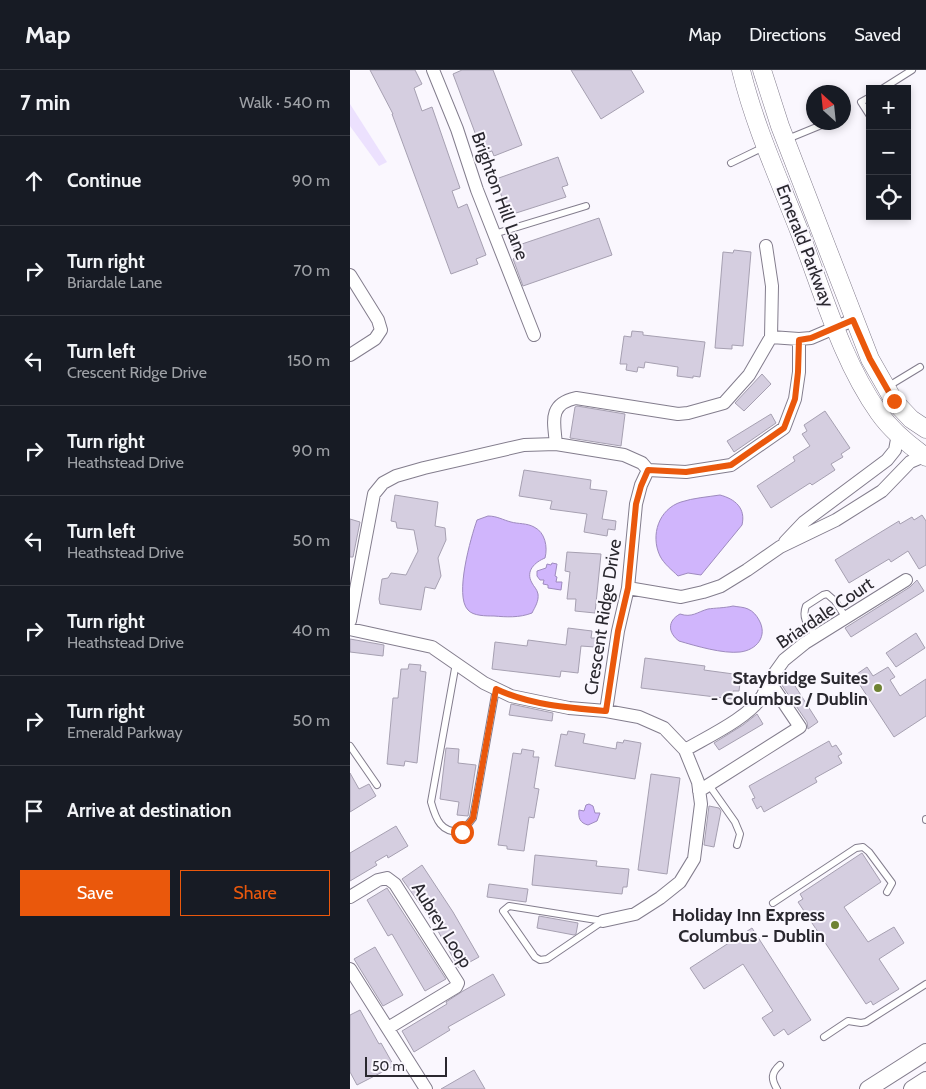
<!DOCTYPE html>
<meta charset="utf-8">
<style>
body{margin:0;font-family:Cabin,sans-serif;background:#20242c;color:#f1f3f6}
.controls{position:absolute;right:15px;top:15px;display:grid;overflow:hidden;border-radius:0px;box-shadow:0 2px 8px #0003}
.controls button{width:45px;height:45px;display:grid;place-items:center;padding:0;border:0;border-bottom:1px solid #363941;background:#171b24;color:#f1f3f6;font:25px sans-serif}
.compass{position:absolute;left:456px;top:15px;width:45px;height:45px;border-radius:50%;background:#171b24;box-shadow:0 2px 8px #0003;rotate:333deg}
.scale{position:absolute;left:15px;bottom:12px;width:82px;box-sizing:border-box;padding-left:5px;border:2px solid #2a282f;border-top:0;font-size:14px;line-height:18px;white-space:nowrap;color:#2a282f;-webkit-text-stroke:4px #faf7fe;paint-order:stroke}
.stop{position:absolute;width:15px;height:15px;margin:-11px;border:4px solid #ea580c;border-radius:50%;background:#fff}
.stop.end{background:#ea580c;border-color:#fff;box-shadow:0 1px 5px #0008}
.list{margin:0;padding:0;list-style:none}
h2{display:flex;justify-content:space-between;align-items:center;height:65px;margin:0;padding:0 20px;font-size:21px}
h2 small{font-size:16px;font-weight:400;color:#9ea1a6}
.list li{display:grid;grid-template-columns:32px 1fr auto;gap:15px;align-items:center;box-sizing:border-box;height:90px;padding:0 20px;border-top:1px solid #363941}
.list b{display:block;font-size:19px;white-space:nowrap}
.list p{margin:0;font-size:16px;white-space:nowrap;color:#9ea1a6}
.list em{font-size:16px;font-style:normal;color:#9ea1a6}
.actions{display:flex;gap:10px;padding:15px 20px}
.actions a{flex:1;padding:11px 0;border:1px solid #ea580c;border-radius:0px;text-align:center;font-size:18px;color:#ea580c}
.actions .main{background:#ea580c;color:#fff}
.icon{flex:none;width:28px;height:28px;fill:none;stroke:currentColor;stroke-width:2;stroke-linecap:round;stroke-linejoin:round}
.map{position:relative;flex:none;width:576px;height:1019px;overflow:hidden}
header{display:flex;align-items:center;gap:30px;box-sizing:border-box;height:70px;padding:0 25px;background:#171b24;border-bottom:1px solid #363941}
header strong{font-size:24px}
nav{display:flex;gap:28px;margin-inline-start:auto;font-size:18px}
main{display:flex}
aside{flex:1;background:#171b24}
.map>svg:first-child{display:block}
</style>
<header>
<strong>Map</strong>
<nav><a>Map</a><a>Directions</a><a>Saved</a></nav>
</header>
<main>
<aside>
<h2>7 min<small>Walk · 540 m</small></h2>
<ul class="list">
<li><svg class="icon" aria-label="ahead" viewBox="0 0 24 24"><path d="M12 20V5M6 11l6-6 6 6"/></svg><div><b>Continue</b></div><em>90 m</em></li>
<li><svg class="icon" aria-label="right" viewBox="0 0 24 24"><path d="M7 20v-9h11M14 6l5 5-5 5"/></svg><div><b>Turn right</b><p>Briardale Lane</p></div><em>70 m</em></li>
<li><svg class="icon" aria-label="left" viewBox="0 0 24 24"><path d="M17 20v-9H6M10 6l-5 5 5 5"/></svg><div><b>Turn left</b><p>Crescent Ridge Drive</p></div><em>150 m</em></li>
<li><svg class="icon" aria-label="right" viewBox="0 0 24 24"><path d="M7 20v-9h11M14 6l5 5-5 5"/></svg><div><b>Turn right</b><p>Heathstead Drive</p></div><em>90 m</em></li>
<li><svg class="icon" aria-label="left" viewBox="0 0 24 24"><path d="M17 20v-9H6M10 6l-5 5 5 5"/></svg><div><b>Turn left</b><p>Heathstead Drive</p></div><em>50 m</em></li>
<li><svg class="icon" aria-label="right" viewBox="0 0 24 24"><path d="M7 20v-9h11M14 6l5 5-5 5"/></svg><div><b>Turn right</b><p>Heathstead Drive</p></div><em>40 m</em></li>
<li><svg class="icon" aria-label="right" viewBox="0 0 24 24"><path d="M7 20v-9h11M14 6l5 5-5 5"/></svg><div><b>Turn right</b><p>Emerald Parkway</p></div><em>50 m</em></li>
<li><svg class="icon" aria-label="arrive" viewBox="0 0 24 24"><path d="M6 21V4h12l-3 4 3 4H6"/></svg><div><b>Arrive at destination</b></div></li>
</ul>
<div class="actions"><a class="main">Save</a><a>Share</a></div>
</aside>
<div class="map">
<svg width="576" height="1019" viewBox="0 0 576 1019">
<rect width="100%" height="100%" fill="#faf7fe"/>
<!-- green -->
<path fill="#ece1fe" d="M0,34l37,58 -8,4 -29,-40z"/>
<!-- water -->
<path fill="#d0b5fc" stroke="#9e8bbe" d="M370,425c15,4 26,13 22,30l-41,50 -13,-2 -10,3c-6,-6 -14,-12 -18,-20 -10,-21 -1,-47 21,-54 12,-4 26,-5 39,-7z
M138,446c9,0 15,4 23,6 7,2 16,1 23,5 11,5 14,20 11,31 -10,4 -20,13 -13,25 2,4 5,6 6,11 1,7 -3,13 -6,19 -13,5 -26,4 -38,3 -8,0 -21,0 -26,-6 -14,-14 3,-73 9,-90z
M202,493l5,1 -2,12 2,1 -1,5h6l-1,8 -13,-2v-3l-5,-1 1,-4h-4l-3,-4v-5l9,-3 1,-4 4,1z
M383,536c5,1 11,1 15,3 5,2 9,7 11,11 9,16 -2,30 -19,32 -17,2 -44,-6 -61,-11 -11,-8 -12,-20 1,-27 12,4 17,-2 28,-5 6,-1 17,-1 25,-3z
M239,734l4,2 2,7h5l-3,8 -9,4c-8,-2 -10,-7 -9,-15l5,1 2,-6z"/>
<!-- building -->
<path fill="#d5cee0" stroke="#a6a0b1" d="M20,0h45l7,14 -8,4 8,23 10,-4 28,81 -8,3 6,17 9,-4 19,51 -10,4 2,5 -27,10 -59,-160h1z
M112,0h31l29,75 -28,11 -2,-5 -9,3 -30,-80z
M221,0h60l13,22 -43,27z
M208,87l10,28 -6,2 4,10 -53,17 -3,-9 -5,2 -9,-28z
M249,148l13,37 -89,31 -10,-27 4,-2 -4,-10z
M384,180l17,2 -8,94 -11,-1v4l-17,-1 8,-96 10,1z
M282,261l11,1v3l62,7 -5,35 -7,-1v2l-16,-2 1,-9 -33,-5 -1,6 -6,-1 -1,5 -11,-2 1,-6h-7l4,-28 7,1z
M412,304l9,10 -27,27 -9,-8z
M227,336l48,8 -4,32 -51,-8 5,-31z
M475,341l25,37 -9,6 2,3 -12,7 4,6 -23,15 -2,-2 -39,25 -14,-22 38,-25 -2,-4 17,-11 -8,-12 5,-3 -3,-6z
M421,344l5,9 -42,29 -7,-11z
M174,400l67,10 -1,9 17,2 -5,28 14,2 -1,9 -7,-1 -1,7 -23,-4 3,-18 -37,-5 2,-8 -33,-5z
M45,425l43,7 -3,24 10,2 1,12 -8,18 3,18 -6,13 -10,-2 -4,23 -41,-6 -1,-5 3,-20 6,-1 3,-5 15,2 12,-24 -4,-21 -17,-2 -1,-6 -5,-1z
M572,445l4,6v44l-7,4 -11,-18 -17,11 -2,-3 -40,24 -14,-23 64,-39 1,3 12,-7 2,3z
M0,449l10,3 -7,35h-3z
M217,482l34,2 -6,59 -20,-2 1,-12h-9l3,-27 -5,-1z
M567,510l7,11 -73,46 -6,-9 65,-41z
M218,558l24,3 -1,7h5l-1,9 -14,-1 -3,27 -17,-2 -1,6 -68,-8 3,-27 32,4 1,-6 38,5z
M566,563l9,15 -29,19 -10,-14z
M0,569l34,6 -1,11 -33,-4z
M295,588l60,8 -1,4 37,5 -2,16h-6l-1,8 -91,-11z
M59,594l12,1 -1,6 6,1 -9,91 -12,-2 -1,5 -17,-2 6,-66h5l3,-29h7z
M517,597l6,9 15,-9 7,10 -5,3 10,16 26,-17v37l-32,21 -40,-61z
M440,608l28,44 -10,7 -1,-7 -26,-38z
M161,634l42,9 -1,8 -43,-6z
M407,644l6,10 -44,26 -5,-7 29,-18z
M218,661l17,3 -2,9 33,6 1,-7 6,1 1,-3 17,3 -6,36 -80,-13 6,-32 6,1z
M479,671l3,6 4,-2 6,9 -4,2 4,7 -27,15 2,4 -53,30 -3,-6 -4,3 -5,-10 3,-1 -6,-12z
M96,678l13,1 -1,14 18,2 -8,51 -11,-1 2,-13 -19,-3z
M172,679l12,2 -1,6h6l-5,31 5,1 -5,29 -5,-1 -5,34 -17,-2v-3l-9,-1 15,-92 8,1z
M0,703l9,16 10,-5 7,12 -26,16z
M301,704l29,4 -13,96 -29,-4z
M359,736l10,2 2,3 -7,36 -10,-2z
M46,756l12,20 -20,12 -1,-3 -12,7 2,3 -27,16v-28z
M512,783l19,29 -37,25 24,35 26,-15 10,16 -25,16 20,30 -26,16 -2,-4 -5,3 -68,-102 5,-3 -3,-5z
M185,785l62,6 -1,5 33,3 -2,18h-4l-1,7 -90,-9z
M72,795l31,47 26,45 -20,11 -25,-44 -32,-45z
M139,814l39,5 -2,13 -39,-5z
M37,818l59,91 -21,12 -33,-57 -4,2 -21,-36z
M189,846l39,7 -2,11 -2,1 -37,-7z
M402,858l59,92 -23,15 -4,-6 -10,7 -12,-18 11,-7 -30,-47 -39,25 -14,-21z
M25,877l28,48 -20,11 -29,-47z
M143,904l12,21 -57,32 2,3 -36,22 -12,-21 45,-27 -1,-2 17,-11z
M10,940l19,34 2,-1 13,23 -37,19 -7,-13v-57z
M124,1000l11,19h-44z"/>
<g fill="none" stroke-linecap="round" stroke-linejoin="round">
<!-- service casing -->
<g stroke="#837d8d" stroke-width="8">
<path id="service" d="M532,19l30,-19
M520,27l-9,5 9,14
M435,70l39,-16
M381,93l33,-16
M144,164l92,-28
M537,317l33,-20
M466,566c-7,-10 -15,-17 -10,-30l17,-11 4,-1 8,7 11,17
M106,593l-25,139c5,18 10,31 31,30l11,-14 23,-129
M0,676l27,39
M359,715l26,37 5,12 -3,11
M576,749v1
M423,833l83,-55 7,-1 6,5 23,31 -5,9
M159,836l94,15 -56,38 -7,1 -5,-3 -32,-46z
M474,967l24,-16 13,2 5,-1 60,-38
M427,1019c-6,-10 -6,-16 3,-24"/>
</g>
<!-- minor casing -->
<g stroke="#837d8d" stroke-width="14">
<path id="minor" d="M83,0l24,59 20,61 57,145
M416,176l6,40 -1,51
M0,205l28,45 3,10 -6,9 -25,16
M206,374c-2,-22 -8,-40 20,-46l102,16 10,-1 36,-10 25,-28 22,-38 28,2 12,-1 42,-18
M435,472l19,-20 83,-62 8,-10 3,-16
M278,518l53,9 22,-5 18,-6 26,-16 33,-23 56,-27 46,-29 28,-29 14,-6
M0,551l24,-127 9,-11 13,-7 28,-8 100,-23 32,-1 68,11 18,8 6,7 38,2 45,-7 53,-37 11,-29 4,-27v-33
M0,559l82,18 52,36 27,13 58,12 37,3 33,6 25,11 21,22 13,32 3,22 -7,55 -14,23 -20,16 -25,16 -32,7
M256,641l12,-80 10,-43 8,-84 5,-19 7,-15
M335,680c22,-13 65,-33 78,-55 2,-4 4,-10 6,-14
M349,721l101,-64 -31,-46 15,-21 21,-17 101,-63
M0,827l28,-17 9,-2 8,6 63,99 -2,4 -68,41
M0,899l76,120"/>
</g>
<!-- tertiary casing -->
<g stroke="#837d8d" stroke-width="18">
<path id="tertiary" d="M518,1019l58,-37
M562,1019l14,-9"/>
</g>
<!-- secondary casing -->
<g stroke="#837d8d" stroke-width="19">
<path id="secondary" d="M391,0c14,57 38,109 59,163 23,60 42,128 79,180 12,17 30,32 47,44
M412,0l18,56 90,233 24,42 17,18 15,10"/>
</g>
<!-- service -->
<use href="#service" stroke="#fff" stroke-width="6"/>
<!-- minor -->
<use href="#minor" stroke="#fff" stroke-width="12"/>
<!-- tertiary -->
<use href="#tertiary" stroke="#fff" stroke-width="16"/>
<!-- secondary -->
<use href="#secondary" stroke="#fff" stroke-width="18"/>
</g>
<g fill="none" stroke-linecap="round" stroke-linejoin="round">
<!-- route -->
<path stroke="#ea580c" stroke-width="6" d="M112,762l11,-14 23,-129c34,16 73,19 110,22l12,-80 10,-43 8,-84 5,-18 7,-16 38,2 45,-7 53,-37 11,-29 3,-27 1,-32 12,-2 42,-18 17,39 24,42"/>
</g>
<!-- markers -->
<g fill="#6e8233" stroke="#faf7fe" stroke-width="2">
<circle cx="528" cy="618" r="5"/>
<circle cx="485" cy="855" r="5"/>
</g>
<g text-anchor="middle" stroke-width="4" stroke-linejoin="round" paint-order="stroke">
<!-- street labels -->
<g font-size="18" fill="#2a282f" stroke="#faf7fe">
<text transform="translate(150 126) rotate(70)" y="6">Brighton Hill Lane</text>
<text transform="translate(455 176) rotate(69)" y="6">Emerald Parkway</text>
<text transform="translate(475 543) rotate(-34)" y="6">Briardale Court</text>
<text transform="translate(253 547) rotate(-81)" y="6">Crescent Ridge Drive</text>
<text transform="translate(92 855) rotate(58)" y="6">Aubrey Loop</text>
</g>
<!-- poi labels -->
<g font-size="18" font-weight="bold" fill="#2a282f" stroke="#faf7fe" text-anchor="end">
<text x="518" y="614">Staybridge Suites<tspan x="518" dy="21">- Columbus / Dublin</tspan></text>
<text x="475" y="851">Holiday Inn Express<tspan x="475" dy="21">Columbus - Dublin</tspan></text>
</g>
</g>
</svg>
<div class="controls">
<button>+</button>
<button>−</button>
<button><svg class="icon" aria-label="locate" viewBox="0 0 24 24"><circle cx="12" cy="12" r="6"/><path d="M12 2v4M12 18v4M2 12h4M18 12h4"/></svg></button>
</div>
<svg class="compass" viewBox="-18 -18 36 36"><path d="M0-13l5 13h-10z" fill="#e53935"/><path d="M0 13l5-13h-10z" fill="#9ea1a6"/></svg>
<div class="scale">50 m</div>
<div class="stop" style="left:112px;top:762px"></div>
<div class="stop end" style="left:544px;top:331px"></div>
</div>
</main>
